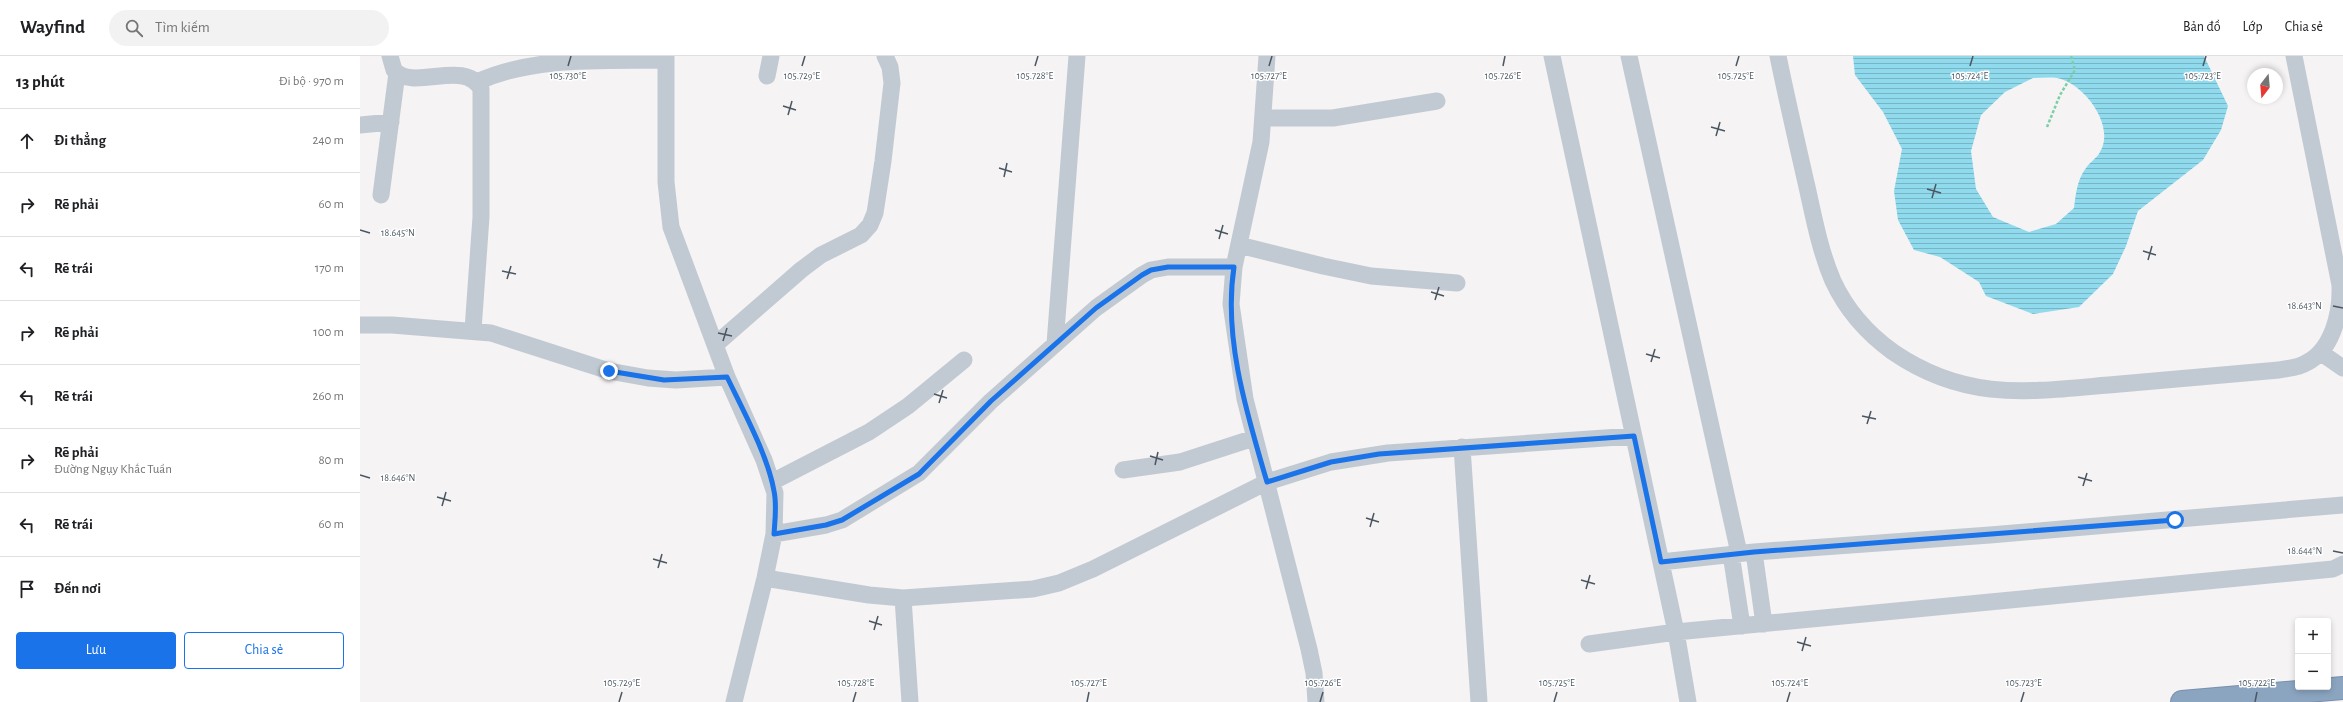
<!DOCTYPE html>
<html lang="vi">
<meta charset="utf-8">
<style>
body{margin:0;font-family:"Alegreya Sans",sans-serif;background:#f2f2f2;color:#202124}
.controls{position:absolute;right:12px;bottom:12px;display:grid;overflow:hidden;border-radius:4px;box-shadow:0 2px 6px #0003}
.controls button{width:36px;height:36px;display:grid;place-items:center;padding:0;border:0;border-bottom:1px solid #e0e0e0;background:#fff;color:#202124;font:20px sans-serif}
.compass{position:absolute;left:1887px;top:12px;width:36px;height:36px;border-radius:50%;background:#fff;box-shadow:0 2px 6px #0003;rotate:196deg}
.stop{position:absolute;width:12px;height:12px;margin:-9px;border:3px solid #1a73e8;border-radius:50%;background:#fff}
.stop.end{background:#1a73e8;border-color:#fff;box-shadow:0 1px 4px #0008}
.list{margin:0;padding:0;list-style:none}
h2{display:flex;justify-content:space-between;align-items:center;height:52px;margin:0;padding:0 16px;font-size:17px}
h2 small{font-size:13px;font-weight:400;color:#757577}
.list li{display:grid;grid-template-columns:26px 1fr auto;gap:12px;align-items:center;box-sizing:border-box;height:64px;padding:0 16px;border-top:1px solid #e0e0e0}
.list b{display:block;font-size:15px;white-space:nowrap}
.list p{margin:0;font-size:13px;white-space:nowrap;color:#757577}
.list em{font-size:13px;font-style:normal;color:#757577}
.actions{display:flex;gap:8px;padding:12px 16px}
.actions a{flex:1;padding:9px 0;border:1px solid #1a73e8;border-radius:4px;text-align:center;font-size:14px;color:#1a73e8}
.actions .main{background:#1a73e8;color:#fff}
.icon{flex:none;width:22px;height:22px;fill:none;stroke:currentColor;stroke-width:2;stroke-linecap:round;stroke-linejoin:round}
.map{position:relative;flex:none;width:1983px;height:646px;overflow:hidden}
header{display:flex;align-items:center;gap:24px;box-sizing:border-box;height:56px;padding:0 20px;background:#fff;border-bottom:1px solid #e0e0e0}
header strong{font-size:19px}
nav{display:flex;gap:22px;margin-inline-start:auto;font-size:14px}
.search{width:280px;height:36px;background:#f2f2f2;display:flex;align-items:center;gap:10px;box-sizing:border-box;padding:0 14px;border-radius:22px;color:#757577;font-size:15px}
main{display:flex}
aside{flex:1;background:#fff}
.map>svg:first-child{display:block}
</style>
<header>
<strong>Wayfind</strong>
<div class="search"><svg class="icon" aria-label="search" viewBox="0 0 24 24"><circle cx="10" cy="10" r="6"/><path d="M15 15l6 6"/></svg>Tìm kiếm</div>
<nav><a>Bản đồ</a><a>Lớp</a><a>Chia sẻ</a></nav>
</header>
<main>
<aside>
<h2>13 phút<small>Đi bộ · 970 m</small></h2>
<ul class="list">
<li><svg class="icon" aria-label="ahead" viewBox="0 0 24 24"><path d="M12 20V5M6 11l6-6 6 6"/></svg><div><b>Đi thẳng</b></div><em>240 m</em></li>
<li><svg class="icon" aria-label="right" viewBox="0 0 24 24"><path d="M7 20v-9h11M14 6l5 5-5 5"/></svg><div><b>Rẽ phải</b></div><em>60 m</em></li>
<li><svg class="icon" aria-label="left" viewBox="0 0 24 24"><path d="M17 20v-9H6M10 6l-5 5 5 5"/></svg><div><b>Rẽ trái</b></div><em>170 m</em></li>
<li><svg class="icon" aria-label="right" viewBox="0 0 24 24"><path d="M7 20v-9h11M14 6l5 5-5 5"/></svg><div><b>Rẽ phải</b></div><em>100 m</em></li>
<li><svg class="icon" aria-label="left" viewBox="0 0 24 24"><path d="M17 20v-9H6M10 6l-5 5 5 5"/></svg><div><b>Rẽ trái</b></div><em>260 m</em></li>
<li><svg class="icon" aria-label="right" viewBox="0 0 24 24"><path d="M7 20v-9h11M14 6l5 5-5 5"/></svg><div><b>Rẽ phải</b><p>Đường Ngụy Khắc Tuần</p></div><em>80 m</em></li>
<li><svg class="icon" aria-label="left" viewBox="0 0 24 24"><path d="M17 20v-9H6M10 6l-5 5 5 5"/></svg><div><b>Rẽ trái</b></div><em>60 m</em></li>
<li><svg class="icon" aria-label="arrive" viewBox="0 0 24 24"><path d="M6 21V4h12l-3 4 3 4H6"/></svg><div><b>Đến nơi</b></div></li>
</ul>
<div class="actions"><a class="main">Lưu</a><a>Chia sẻ</a></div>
</aside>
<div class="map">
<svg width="1983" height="646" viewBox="0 0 1983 646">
<defs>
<pattern id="water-rules" width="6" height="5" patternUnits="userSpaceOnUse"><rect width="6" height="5" fill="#90daee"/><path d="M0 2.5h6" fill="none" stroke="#78b4c4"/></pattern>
</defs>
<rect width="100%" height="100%" fill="#f5f3f3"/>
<!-- water -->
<path fill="url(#water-rules)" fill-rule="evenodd" d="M1493,0h351l24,50 -7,24 -18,30 -65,51 -12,35 -13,28 -34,33 -46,7 -47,-18 -7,-14 -39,-25 -26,-7 -16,-30 -4,-29 8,-42 -19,-37 -28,-37zM1673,22c8,0 17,-1 24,0 27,5 59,48 43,74 -3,6 -10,10 -14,16 -9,12 -10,25 -12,40l-18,16 -27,8 -36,-15 -17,-28 -5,-38 10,-36 24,-23z"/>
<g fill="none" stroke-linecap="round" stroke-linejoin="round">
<!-- highway casing -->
<g stroke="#7690ad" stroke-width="24">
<path id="highway" d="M1822,646l161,-14"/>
</g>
<!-- path -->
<path stroke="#7ad0a6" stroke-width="2.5" stroke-dasharray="3 2" stroke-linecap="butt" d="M1687,71l13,-32 15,-25 -4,-14"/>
<!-- minor -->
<path stroke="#c1cad2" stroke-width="17" d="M30,0l4,14c19,22 71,-12 87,19v128l-8,113
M306,0v126l5,45 56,150 37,83 11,33 -1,41 -9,44 -31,124
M907,0l-6,86 -27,125 -3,37 14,95 64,250 5,24 2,29
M1192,0l124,576 12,70
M1269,0l110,497
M1418,0c9,44 19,87 29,131 7,31 13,64 26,94 13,28 35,53 60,71 76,52 141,39 227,32 53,-5 106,-9 159,-14 9,-2 19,-2 27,-7 27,-13 35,-51 34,-78l-46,-229
M407,20l4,-20
M117,26c57,-26 126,-21 189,-22
M903,62h70l104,-17
M0,69l31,-3
M21,139l16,-122
M879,189l84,21 48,10 86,7
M0,269h32l99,8 118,38 39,7 28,2 51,-3
M695,288l22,-288
M355,289l86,-75 20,-15 40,-20 9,-10 5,-12 8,-52 9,-78 -2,-16 -5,-11
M1960,296l23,16
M1102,391l17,255
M763,414l57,-8 74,-24
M412,426l97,-50 39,-26 56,-46
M414,478l52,-9 16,-5 77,-47 72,-72 105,-93 46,-33 9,-5 17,-3h66
M1394,496l10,72
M1371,498l11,72
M1301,506l93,-10 236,-17 353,-30
M405,522l104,17 34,3 130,-9 26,-6 34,-14 174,-87 64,-20 57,-9 246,-17
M543,542l7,104
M1229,588l87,-12 657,-63 10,-5"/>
<!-- highway -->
<use href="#highway" stroke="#8ba5c1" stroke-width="22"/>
</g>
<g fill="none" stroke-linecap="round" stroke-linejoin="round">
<!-- route -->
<path stroke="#1a73e8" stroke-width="5" d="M249,315l55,9 63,-3c16,33 41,79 47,114 3,14 1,29 0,43l52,-9 16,-5 77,-46 72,-73 105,-93 46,-33 9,-5 17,-3h66c-11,71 13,147 33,215l64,-20 48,-8 255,-18 27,126 93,-10 421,-32"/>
</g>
<!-- ticks -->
<path fill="none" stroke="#4a5661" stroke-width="1.5" d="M208,10l3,-10M442,10l3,-10M675,10l3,-10M909,10l3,-10M1143,10l2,-10M1376,10l3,-10M1610,10l3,-10M1843,10l3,-10M423,50l13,4M428,59l4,-14M1351,71l14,4M1356,80l4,-14M639,112l13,4M644,121l3,-14M1567,133l14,4M1572,142l4,-14M0,174l10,3M855,174l13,4M859,183l4,-14M1783,195l13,4M1788,204l4,-14M142,215l14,3M147,223l4,-13M1071,236l13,4M1075,244l4,-13M1973,250l10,2M358,277l14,3M363,285l4,-13M1286,298l14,4M1291,306l4,-13M574,338l13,4M579,347l4,-13M1502,360l14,3M1507,368l4,-13M790,400l13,4M795,409l3,-13M0,419l10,3M1718,421l14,4M1723,430l4,-13M77,441l14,4M82,450l4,-14M1006,462l13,4M1010,471l4,-14M1973,495l10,2M293,503l14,4M298,512l4,-14M1221,524l14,4M1226,533l4,-14M509,565l13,4M514,574l4,-14M1437,586l14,4M1442,595l4,-14M259,646l3,-10M493,646l3,-10M727,646l2,-10M960,646l3,-10M1194,646l3,-10M1427,646l3,-10M1661,646l3,-10M1895,646l2,-10"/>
<g font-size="10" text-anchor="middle" fill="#4a5661" stroke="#fff" stroke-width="3" stroke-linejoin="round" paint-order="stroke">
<text x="208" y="23">105.730°E</text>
<text x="442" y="23">105.729°E</text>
<text x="675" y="23">105.728°E</text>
<text x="909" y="23">105.727°E</text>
<text x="1143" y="23">105.726°E</text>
<text x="1376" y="23">105.725°E</text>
<text x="1610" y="23">105.724°E</text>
<text x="1843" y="23">105.723°E</text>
<text x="38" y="180">18.645°N</text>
<text x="1945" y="253">18.643°N</text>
<text x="38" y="425">18.646°N</text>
<text x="1945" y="498">18.644°N</text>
<text x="262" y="630">105.729°E</text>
<text x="496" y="630">105.728°E</text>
<text x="729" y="630">105.727°E</text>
<text x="963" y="630">105.726°E</text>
<text x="1197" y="630">105.725°E</text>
<text x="1430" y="630">105.724°E</text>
<text x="1664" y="630">105.723°E</text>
<text x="1897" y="630">105.722°E</text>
</g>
</svg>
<div class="controls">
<button>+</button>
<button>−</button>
</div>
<svg class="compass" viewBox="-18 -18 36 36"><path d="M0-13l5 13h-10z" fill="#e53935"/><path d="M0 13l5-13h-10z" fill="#757577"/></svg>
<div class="stop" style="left:1815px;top:464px"></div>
<div class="stop end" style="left:249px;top:315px"></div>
</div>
</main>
